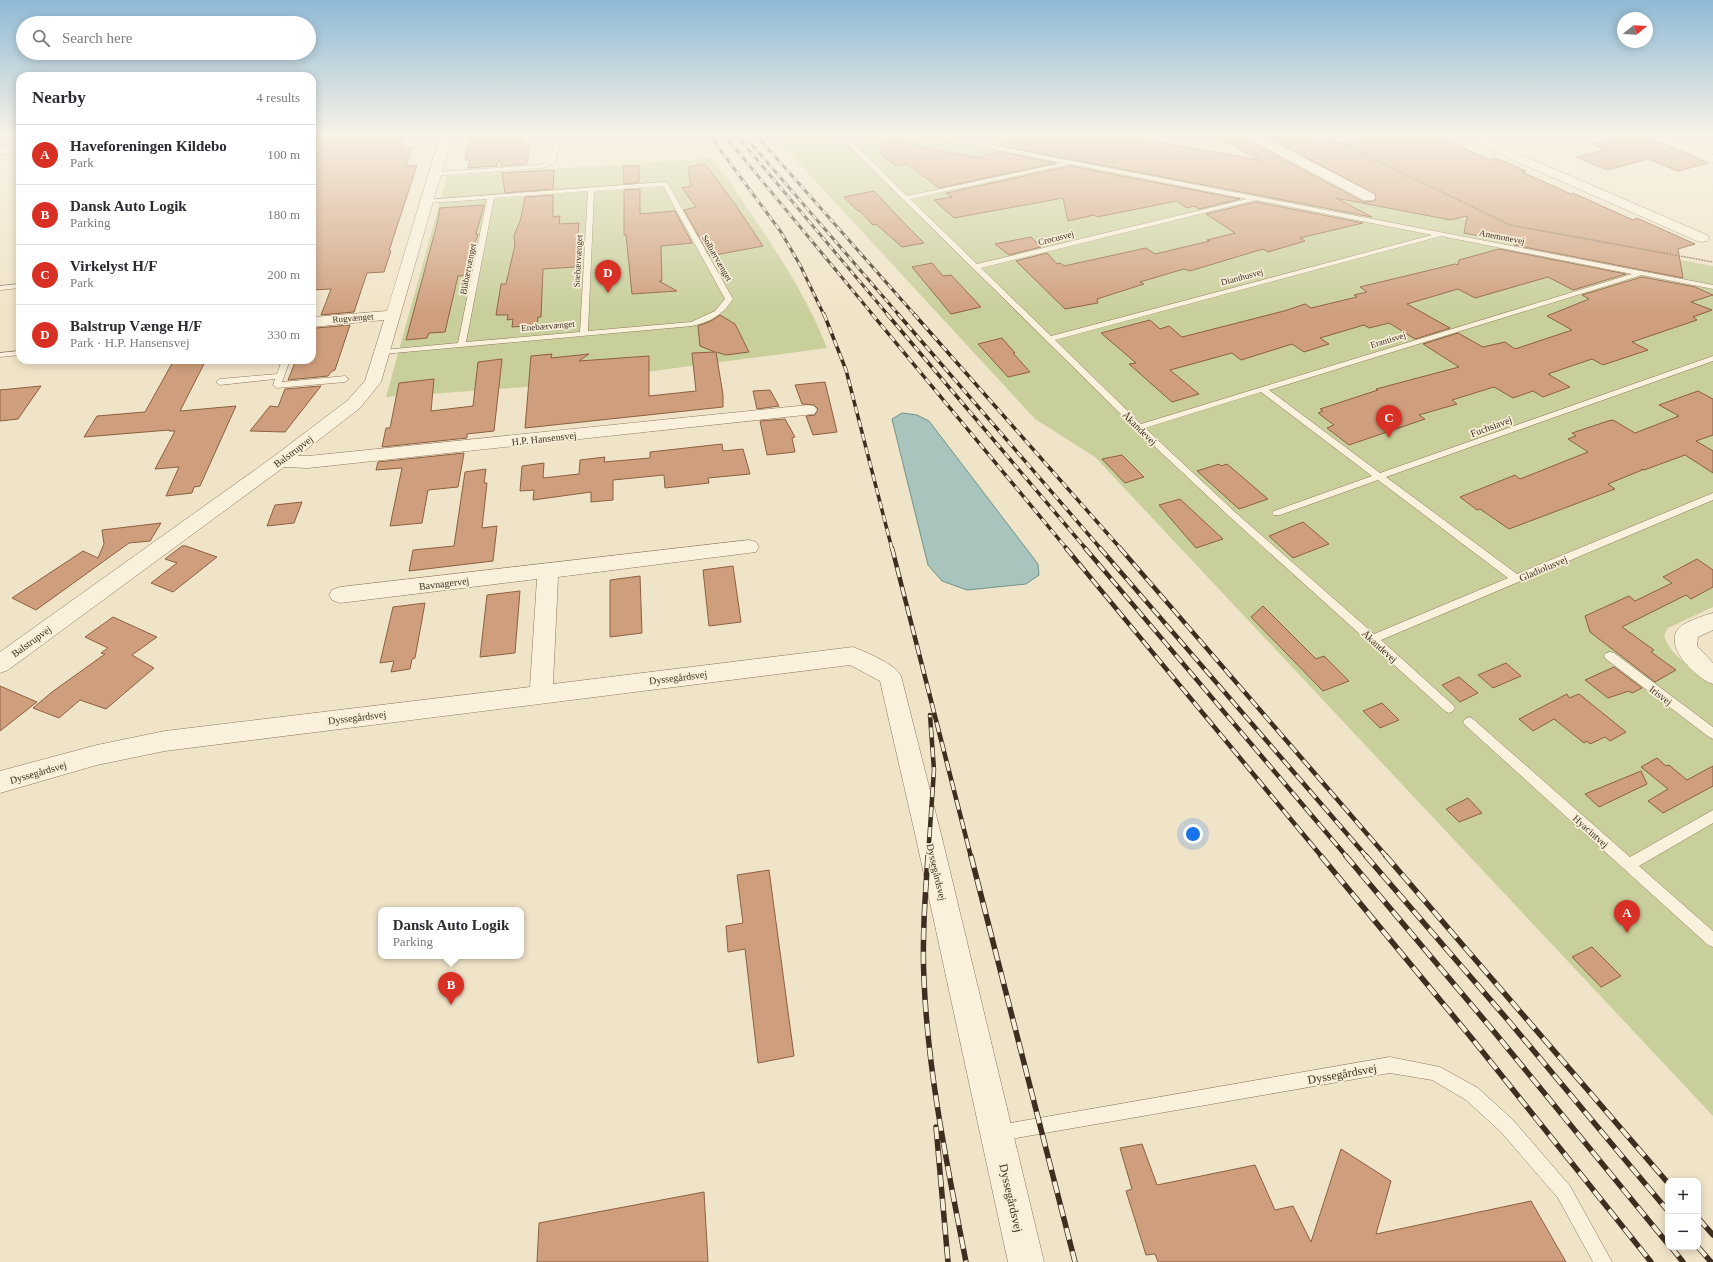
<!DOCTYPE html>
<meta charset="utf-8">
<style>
body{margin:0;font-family:"Times New Roman",serif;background:#f2f2f3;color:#2b2b33}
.controls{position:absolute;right:12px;bottom:12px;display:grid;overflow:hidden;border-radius:8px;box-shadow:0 2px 10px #0003}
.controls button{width:36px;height:36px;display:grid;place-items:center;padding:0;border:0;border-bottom:1px solid #e1e1e2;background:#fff;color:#2b2b33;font:20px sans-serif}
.compass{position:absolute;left:1617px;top:12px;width:36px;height:36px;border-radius:50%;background:#fff;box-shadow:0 2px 10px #0003;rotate:72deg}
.you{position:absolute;left:1193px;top:834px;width:14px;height:14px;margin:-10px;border:3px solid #fff;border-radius:50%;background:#1a73e8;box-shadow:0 0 0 6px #1a73e833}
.badge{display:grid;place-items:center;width:26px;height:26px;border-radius:50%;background:#d93025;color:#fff;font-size:13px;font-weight:700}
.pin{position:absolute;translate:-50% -33px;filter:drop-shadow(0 1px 2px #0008)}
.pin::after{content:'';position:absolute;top:21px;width:14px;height:12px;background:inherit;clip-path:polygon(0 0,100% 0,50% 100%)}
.popup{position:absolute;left:378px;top:907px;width:146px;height:52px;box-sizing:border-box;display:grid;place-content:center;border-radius:8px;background:#fff;filter:drop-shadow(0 1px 3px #0005);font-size:13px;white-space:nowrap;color:#7c7c81}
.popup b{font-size:15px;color:#2b2b33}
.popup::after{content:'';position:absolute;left:50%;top:100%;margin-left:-8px;border:8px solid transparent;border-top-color:#fff}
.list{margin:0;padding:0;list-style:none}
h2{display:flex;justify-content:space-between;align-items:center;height:52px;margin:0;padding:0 16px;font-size:17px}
h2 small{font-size:13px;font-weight:400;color:#7c7c81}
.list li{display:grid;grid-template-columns:26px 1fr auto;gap:12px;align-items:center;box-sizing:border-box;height:60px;padding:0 16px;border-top:1px solid #e1e1e2}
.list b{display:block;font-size:15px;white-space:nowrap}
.list p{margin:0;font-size:13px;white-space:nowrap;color:#7c7c81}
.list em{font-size:13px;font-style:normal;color:#7c7c81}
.icon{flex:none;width:22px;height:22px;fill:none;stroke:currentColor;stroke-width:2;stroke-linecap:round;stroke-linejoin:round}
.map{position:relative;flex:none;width:1713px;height:1262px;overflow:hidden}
.search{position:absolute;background:#fff;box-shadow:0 2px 10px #0003;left:16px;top:16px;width:300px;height:44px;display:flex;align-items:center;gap:10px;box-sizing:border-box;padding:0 14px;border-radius:22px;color:#7c7c81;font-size:15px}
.panel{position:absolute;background:#fff;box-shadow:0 2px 10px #0003;left:16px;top:72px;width:300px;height:292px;border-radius:12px}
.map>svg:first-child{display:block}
</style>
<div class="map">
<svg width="1713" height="1262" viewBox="0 0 1713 1262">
<rect width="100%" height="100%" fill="#f0e4c8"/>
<!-- green -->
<path fill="#c9cf9b" d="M774,136h248l691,130v341l-45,21 -4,7c6,22 31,34 49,47v434l-618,-659 -60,-38z
M713,158c41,61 87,121 114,190l-286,38 -155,11 61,-221z"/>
<!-- water -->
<path fill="#a9c4bc" stroke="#6f938a" d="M902,413l15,2 12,6 109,143 1,11 -13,9 -59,6 -25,-9 -14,-16 -36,-146z"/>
<!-- building -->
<path fill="#cf9f7d" stroke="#8d5f41" d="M312,136h93l-3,12 10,-1 -6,19 11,-1 -28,86h2l-7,21 -17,1 -13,39 -33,3 10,-26 -19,1z
M470,136h53l-1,8 8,-1 -3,21 -26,2 -2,-8 -2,8 -29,2 2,-8h-5z
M1011,136h115l133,24 -45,-24h30l2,3 118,63 11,-1 1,-4 -1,-3 -110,-58h42l15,7 2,-4 20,4 28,-7h11l7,4 23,-4h24l53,24 6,-2 30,13 -4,1 49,22 2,-1 60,27 4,-2 58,26 -17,5 5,29 -169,-33 5,-1 -55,-11 3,-17 -16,4 -115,-22 36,19 -371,-71z
M1620,136h25l63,27 -30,8 -30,-12 -41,11 -31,-13 29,-7 -14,-6z
M889,138l27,5 -3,2 17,4 50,9 8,-5 5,1 3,-3 60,12 -117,25 -31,-24 -12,2 -16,-13v-8z
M705,164l30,40 28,42 -53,10 -26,-46 12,-3 -14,-19 9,-2 -3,-19z
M623,166h16v16l-15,2z
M1070,166l170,33 -41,10 -5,-3 -7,2 -10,-7 -80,16 -3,-2 -26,6 -5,-23 -109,20 -20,-18 18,-3 -6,-4z
M554,170l-1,19 -48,4 -3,-20z
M640,189v25l35,-3 17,32 -31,3 1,35h-3l18,10 -45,3 -6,-59h-2v-45z
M874,191l30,32 20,20 -22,4 -26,-23 -3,1 -13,-14h-2l-14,-14z
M553,195v22l7,-1 -1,8 20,-1 -4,44 -32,2 -2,48h-3l-1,8 -25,2 1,-8 -6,1 1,-5h-12l5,-31h5l9,-39 -1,-9 7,-18 4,-21z
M1256,202l107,21 -63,15 5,3 -37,11 -5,-3 -73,22 -6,-2 -44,13 4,2 -47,15 1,4 -33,6 -49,-48 31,-8 10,11 3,-1 4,3 82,-18 9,6 55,-13 -3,-1 28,-7 -29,-19z
M484,205l-8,29h2l-5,15 -4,26 -11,1 -13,56 -16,1 -2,5 -21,2 31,-116 3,-16z
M1031,237l10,10 -32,8 -14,-11z
M1499,249l127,25 -53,16 -25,-13 -73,21 -17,-9 -51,15 43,24 -35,11 -26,-16 -20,5 -5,-3 -44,13 9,6 -25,8 -12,-8 -51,16 -9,-7 -62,17 29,24 -27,8 -43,-38 7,-1 -35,-30 49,-13 10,9 9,-3 13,11 12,-3 90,-23 21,-7 6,4 46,-11 -3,-2 13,-3 -7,-5 95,-23 3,1 1,-5z
M932,263l11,13 8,-1 30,32 -30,7 -39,-47z
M1642,277l53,10 18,8 -22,7 21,8 -19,7 4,3 -65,22 16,8 -45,15 -11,-6 -44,15 22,13 -27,10 -10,-6 -20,7 -19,-11 -42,13 5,4 -38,11 6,4 -76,26 -22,-17 7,-3 -16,-12 5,-2 -3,-2 58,-19 -2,-1 83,-22 -36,-23 35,-11 25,14 22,-5 10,7 57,-19 -25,-14 42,-17 -7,-4z
M720,315l15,9 14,28 -23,3 -10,-3 7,43v12l-198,21 6,-72 21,-2 -1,4 38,-4 -10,7 70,-5v40l47,-5 -4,-38 23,-1 -15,-6 -2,-20 13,-5z
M350,325l-15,45 -3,1 -4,5 -40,4 8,-20h16v-21l4,-11z
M1002,338l13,15h-2l17,19 -22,5 -30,-33z
M502,359l-8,72 -27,3v4l-85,9 4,-19h4l9,-45 35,-4 -3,32 42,-5 5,-44z
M174,360h32l-26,51 56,-5 -36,80 -6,1 -2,6 -26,3 13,-29 -24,2 20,-38h-6v-1l-85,7 13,-21 48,-4z
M825,382l12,50 -24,3 -7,-19 9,-1 3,-6 -4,-4 -12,-1 -7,-19z
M41,386l-23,33 -18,2v-31z
M321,386l-36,46 -35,-1 20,-25 8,1 7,-18z
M770,390l9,16 -22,3 -4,-18z
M1698,391l15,8v36l-17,6 17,10v22l-28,-18 -41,15 -3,-1 1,1 -34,14 7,5 -106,40 -29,-20 -3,1 -17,-13 55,-22 5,4 68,-27 -20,-13 8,-3 -4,-3 36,-12 5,-1 22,13 44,-17 -20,-11z
M785,419l10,18 -3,1 3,14 -28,3 -7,-34z
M722,444l1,7 20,-2 7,25 -42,4 1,5 -44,5 -1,-13 -51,5v20l-22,2v-10l-58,8 1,-10 -14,1 2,-25 22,-3 -1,15 36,-4 1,-14 25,-3 -1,5 46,-4v-6z
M464,453l-6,34 -30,3 -6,33 -32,3 12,-58 -26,2 2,-8z
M1122,455l22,22 -19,6 -23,-24z
M1219,464l2,2 6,-2 41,35 -29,10 -42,-38z
M486,469l-2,14h3l-5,45 15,-2 -4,35 -84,10 4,-21 41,-4 11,-74z
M1180,499l43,40 -27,9 -37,-43z
M302,502l-8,21 -27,3 8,-21z
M1303,522l26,22 -36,14 -24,-22z
M161,523l-11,18 -21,2 -93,67 -24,-12 71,-47 15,7 6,-14 -2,-14z
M182,546h4l31,11 -44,35 -22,-9 26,-20 -12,-4z
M1697,559l16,11v17l-22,12 -5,-4 -64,32 32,23 -3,2 25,18 -21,12 -65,-50 -5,-16 44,-20 6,5 37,-18 -9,-6z
M733,566l8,56 -32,4 -6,-56z
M640,576l2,57 -32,4v-57z
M520,591l-5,62 -35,4 7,-62z
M425,603l-10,55 -3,1 -2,10 -19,3 3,-11 -14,2 13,-56z
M1263,606l53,53 8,-3 25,25 -26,10 -72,-74z
M113,617l44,20 -25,18 22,13 -48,41 -26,-9 -21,18 -26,-10 19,-16 53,-38 -4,-1 7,-5 -23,-11z
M1506,663l15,13 -28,12 -15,-13z
M1614,667l28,21 -10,5 -3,-2 -21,7 -23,-18z
M1459,677l19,16 -18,9 -18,-17z
M0,686l37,16 -37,29z
M1567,694l2,4 10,-4 47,38 -16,9 -5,-4 -15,7 -3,-3 -3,2 -30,-24 -21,12 -14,-12z
M1382,703l17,17 -19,8 -17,-17z
M1657,758l9,8 3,-1 18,15 26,-14v20l-50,27 -15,-12 20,-12 -27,-22z
M1641,771l6,13 -48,23 -14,-13z
M1468,798l14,15 -23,9 -13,-13z
M769,870l25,186 -36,7 -13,-114 -17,3 -2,-26 17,-3 -6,-48z
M1592,947l29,29 -20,11 -29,-30z
M1142,1144l15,41 98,-20 20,45 18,-4 18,36 30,-93 50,32 -15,53 155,-33 35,61h-408l-3,-8 -9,1 -20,-64 6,-2 -12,-41z
M704,1192l4,70h-171l2,-39z"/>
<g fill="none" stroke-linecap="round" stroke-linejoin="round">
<!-- lane casing -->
<g stroke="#8d765c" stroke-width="1">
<path id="lane" d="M5,136h9l-14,6v-4z
M555,136h6l-6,27 -13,5 -107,8 -3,-2 3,-2 104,-7 10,-3z
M839,136h7l61,60 156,-33 -133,-27h14l769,149v4l-71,-14 -373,115 111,83 333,-117v5l-327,116 131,97 196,-81v7l-332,140 72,65 2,3 -2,3 -4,2 -4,-2 -215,-194 -94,-88zM1070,164l177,35 -270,65 -67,-65zM1256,200l176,35 -381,101 -70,-68zM1441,236l191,38 -491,150 -86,-84zM1261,392l111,84 -98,35 -2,2 2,2h6l98,-35 130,98 -134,56 -138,-121 -91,-85z
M665,182l3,2 65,115c-10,16 -23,23 -41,27l-309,28 -4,-2 4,-2 75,-7 29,-144 -59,4 -2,-1v-2zM663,186l62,113 -10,12 -24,11 -103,9 6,-140zM588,191l-8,141 -114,10 28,-144z
M20,284v4l-20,2v-4z
M20,351v4l-20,2v-4z
M282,360h8l-8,22 63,-6 4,3 -4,3 -68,6 -4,-3 2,-6 -55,6 -4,-3 4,-3 57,-5z
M1610,652l4,1 99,74v12l-4,-2 -103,-78 -2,-3 2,-3z
M1469,717l4,2 157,138 83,-47v13l-74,43 74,65v16l-5,-2 -243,-220 -2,-3 2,-3z
M1390,1057l50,10 38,21 35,32 57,66 42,76h-19l-35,-64 -57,-66 -35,-32 -34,-20 -42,-7 -391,68 -6,-2 -2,-6 2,-6 6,-2z"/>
</g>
<!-- street casing -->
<g stroke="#8d765c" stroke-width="1">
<path id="street" d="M440,136h12l-71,246 -21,26 -62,48h10l500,-51 6,1 3,4 -3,4 -506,54 -24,-1 -276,203 -8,3v-21l273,-195 75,-57 17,-19 19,-61 -72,7v-10l75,-6z
M1245,136h16l113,58 1,3 -1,3h-10l-117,-62z
M1461,136h17l229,99 2,3 -2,3 -5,1 -5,-1 -234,-103z
M1649,136h17l47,19v8l-62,-25z
M20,142v8l-20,5v-8z
M749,540l7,2 3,5 -3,5 -198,25 -5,107 300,-37c13,5 42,17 48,29l41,162 102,424h-36l-92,-424 -36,-157 -30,-16 -685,86 -68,14 -97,28v-22l97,-26 68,-14 365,-44 7,-108 -197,24 -8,-3 -3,-5 3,-5 8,-3z
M1713,613v17l-15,7 -1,9 16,17v21c-16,-5 -51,-38 -34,-56 5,-6 26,-13 34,-15z"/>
</g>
<!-- path -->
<path stroke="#8d765c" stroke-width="1.5" stroke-dasharray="2 1" stroke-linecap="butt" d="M1326,136l184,89 203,37"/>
<!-- lane -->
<use href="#lane" fill="#faf1dc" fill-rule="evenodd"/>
<!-- street -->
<use href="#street" fill="#faf1dc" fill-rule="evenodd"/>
<!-- rail-far3 casing -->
<g stroke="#3d2e20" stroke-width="3">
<path id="rail-far3" d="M710,136l71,96 19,33 24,50
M725,136l148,179
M737,136l151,179
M757,136l158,179
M748,140l151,175"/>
</g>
<!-- rail-far2 casing -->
<g stroke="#3d2e20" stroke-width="3.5">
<path id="rail-far2" d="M824,314l22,56 46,179
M872,314l195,235
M887,314l199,235
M898,314l203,235
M914,314l207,235"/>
</g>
<!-- rail-far1 casing -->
<g stroke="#3d2e20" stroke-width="4.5">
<path id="rail-far1" d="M892,548l79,309
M1066,548l256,309
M1085,548l262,309
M1100,548l267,309
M1120,548l267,309
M928,857l6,-87 -4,-55"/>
</g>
<!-- rail casing -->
<g stroke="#3d2e20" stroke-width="5.5">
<path id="rail" d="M928,856c-3,42 -6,83 -4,124 4,95 24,189 42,282
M971,856l104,406
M1321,856l153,185 177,221
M1346,856l145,172 177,216
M1366,856l141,163 161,192
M1386,856l282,327
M936,1127l12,135
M1698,1218l15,17
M1671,1247l12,15
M1698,1247l13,15"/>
</g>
<!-- rail-far3 -->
<use href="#rail-far3" stroke="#f7eed8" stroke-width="2" stroke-dasharray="5.5" stroke-linecap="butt"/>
<!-- rail-far2 -->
<use href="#rail-far2" stroke="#f7eed8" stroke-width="2.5" stroke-dasharray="7" stroke-linecap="butt"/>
<!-- rail-far1 -->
<use href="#rail-far1" stroke="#f7eed8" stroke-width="3" stroke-dasharray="10" stroke-linecap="butt"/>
<!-- rail -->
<use href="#rail" stroke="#f7eed8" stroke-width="4" stroke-dasharray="12" stroke-linecap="butt"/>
</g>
<!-- sky -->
<linearGradient id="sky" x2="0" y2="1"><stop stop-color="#8fbad6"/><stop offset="0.43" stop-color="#f8f3e6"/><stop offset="1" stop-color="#f8f3e6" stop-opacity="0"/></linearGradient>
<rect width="1713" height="313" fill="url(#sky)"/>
<g text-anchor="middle" stroke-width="3.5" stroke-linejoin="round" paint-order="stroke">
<!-- far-street labels -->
<g font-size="9" fill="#3d2e20" stroke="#f7eed8">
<text transform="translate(1502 237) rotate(11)" y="3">Anemonevej</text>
<text transform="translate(1056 238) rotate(-14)" y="3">Crocusvej</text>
<text transform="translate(717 258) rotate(60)" y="3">Solbærvænget</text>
<text transform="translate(578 261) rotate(-87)" y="3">Snebærvænget</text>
<text transform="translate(468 269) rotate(-79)" y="3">Blåbærvænget</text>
<text transform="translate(1242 277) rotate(-15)" y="3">Dianthusvej</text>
<text transform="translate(353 318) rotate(-5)" y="3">Rugvænget</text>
<text transform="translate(548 326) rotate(-5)" y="3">Enebærvænget</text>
<text transform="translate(1388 340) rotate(-17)" y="3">Erantisvej</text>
</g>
<!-- street labels -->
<g font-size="10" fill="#3d2e20" stroke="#f7eed8">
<text transform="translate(1491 426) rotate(-20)" y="4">Fuchsiavej</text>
<text transform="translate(1140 428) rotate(44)" y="4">Åkandevej</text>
<text transform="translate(544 438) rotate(-6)" y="4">H.P. Hansensvej</text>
<text transform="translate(293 451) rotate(-37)" y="4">Balstrupvej</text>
<text transform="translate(1543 568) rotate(-23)" y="4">Gladiolusvej</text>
<text transform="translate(444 583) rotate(-7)" y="4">Bavnagervej</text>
<text transform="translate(31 641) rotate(-36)" y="4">Balstrupvej</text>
<text transform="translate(1380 646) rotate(42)" y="4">Åkandevej</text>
<text transform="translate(678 677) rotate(-7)" y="4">Dyssegårdsvej</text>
<text transform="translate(1661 695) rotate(37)" y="4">Irisvej</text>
<text transform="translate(357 717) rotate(-7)" y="4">Dyssegårdsvej</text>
<text transform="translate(38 772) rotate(-16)" y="4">Dyssegårdsvej</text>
<text transform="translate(1591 831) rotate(42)" y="4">Hyacintvej</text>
<text transform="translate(937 872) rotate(77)" y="4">Dyssegårdsvej</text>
</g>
<!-- near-street labels -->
<g font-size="12" fill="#3d2e20" stroke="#f7eed8">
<text transform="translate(1342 1074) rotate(-10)" y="4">Dyssegårdsvej</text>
<text transform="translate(1011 1198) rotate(77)" y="4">Dyssegårdsvej</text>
</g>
</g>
</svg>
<div class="controls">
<button>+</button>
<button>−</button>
</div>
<svg class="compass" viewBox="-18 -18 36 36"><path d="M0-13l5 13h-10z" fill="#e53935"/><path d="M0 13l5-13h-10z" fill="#7c7c81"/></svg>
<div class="you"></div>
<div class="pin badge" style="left:1627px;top:933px">A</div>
<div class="pin badge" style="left:451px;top:1005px">B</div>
<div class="popup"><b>Dansk Auto Logik</b>Parking</div>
<div class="pin badge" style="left:1389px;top:438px">C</div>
<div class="pin badge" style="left:608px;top:293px">D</div>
<div class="search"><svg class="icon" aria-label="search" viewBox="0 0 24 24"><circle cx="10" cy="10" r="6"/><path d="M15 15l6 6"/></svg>Search here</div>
<section class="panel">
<h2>Nearby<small>4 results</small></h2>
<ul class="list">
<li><span class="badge">A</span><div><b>Haveforeningen Kildebo</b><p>Park</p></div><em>100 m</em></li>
<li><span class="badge">B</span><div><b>Dansk Auto Logik</b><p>Parking</p></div><em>180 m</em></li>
<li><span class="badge">C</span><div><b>Virkelyst H/F</b><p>Park</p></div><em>200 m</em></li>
<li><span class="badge">D</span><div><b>Balstrup Vænge H/F</b><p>Park · H.P. Hansensvej</p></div><em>330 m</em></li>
</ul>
</section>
</div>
